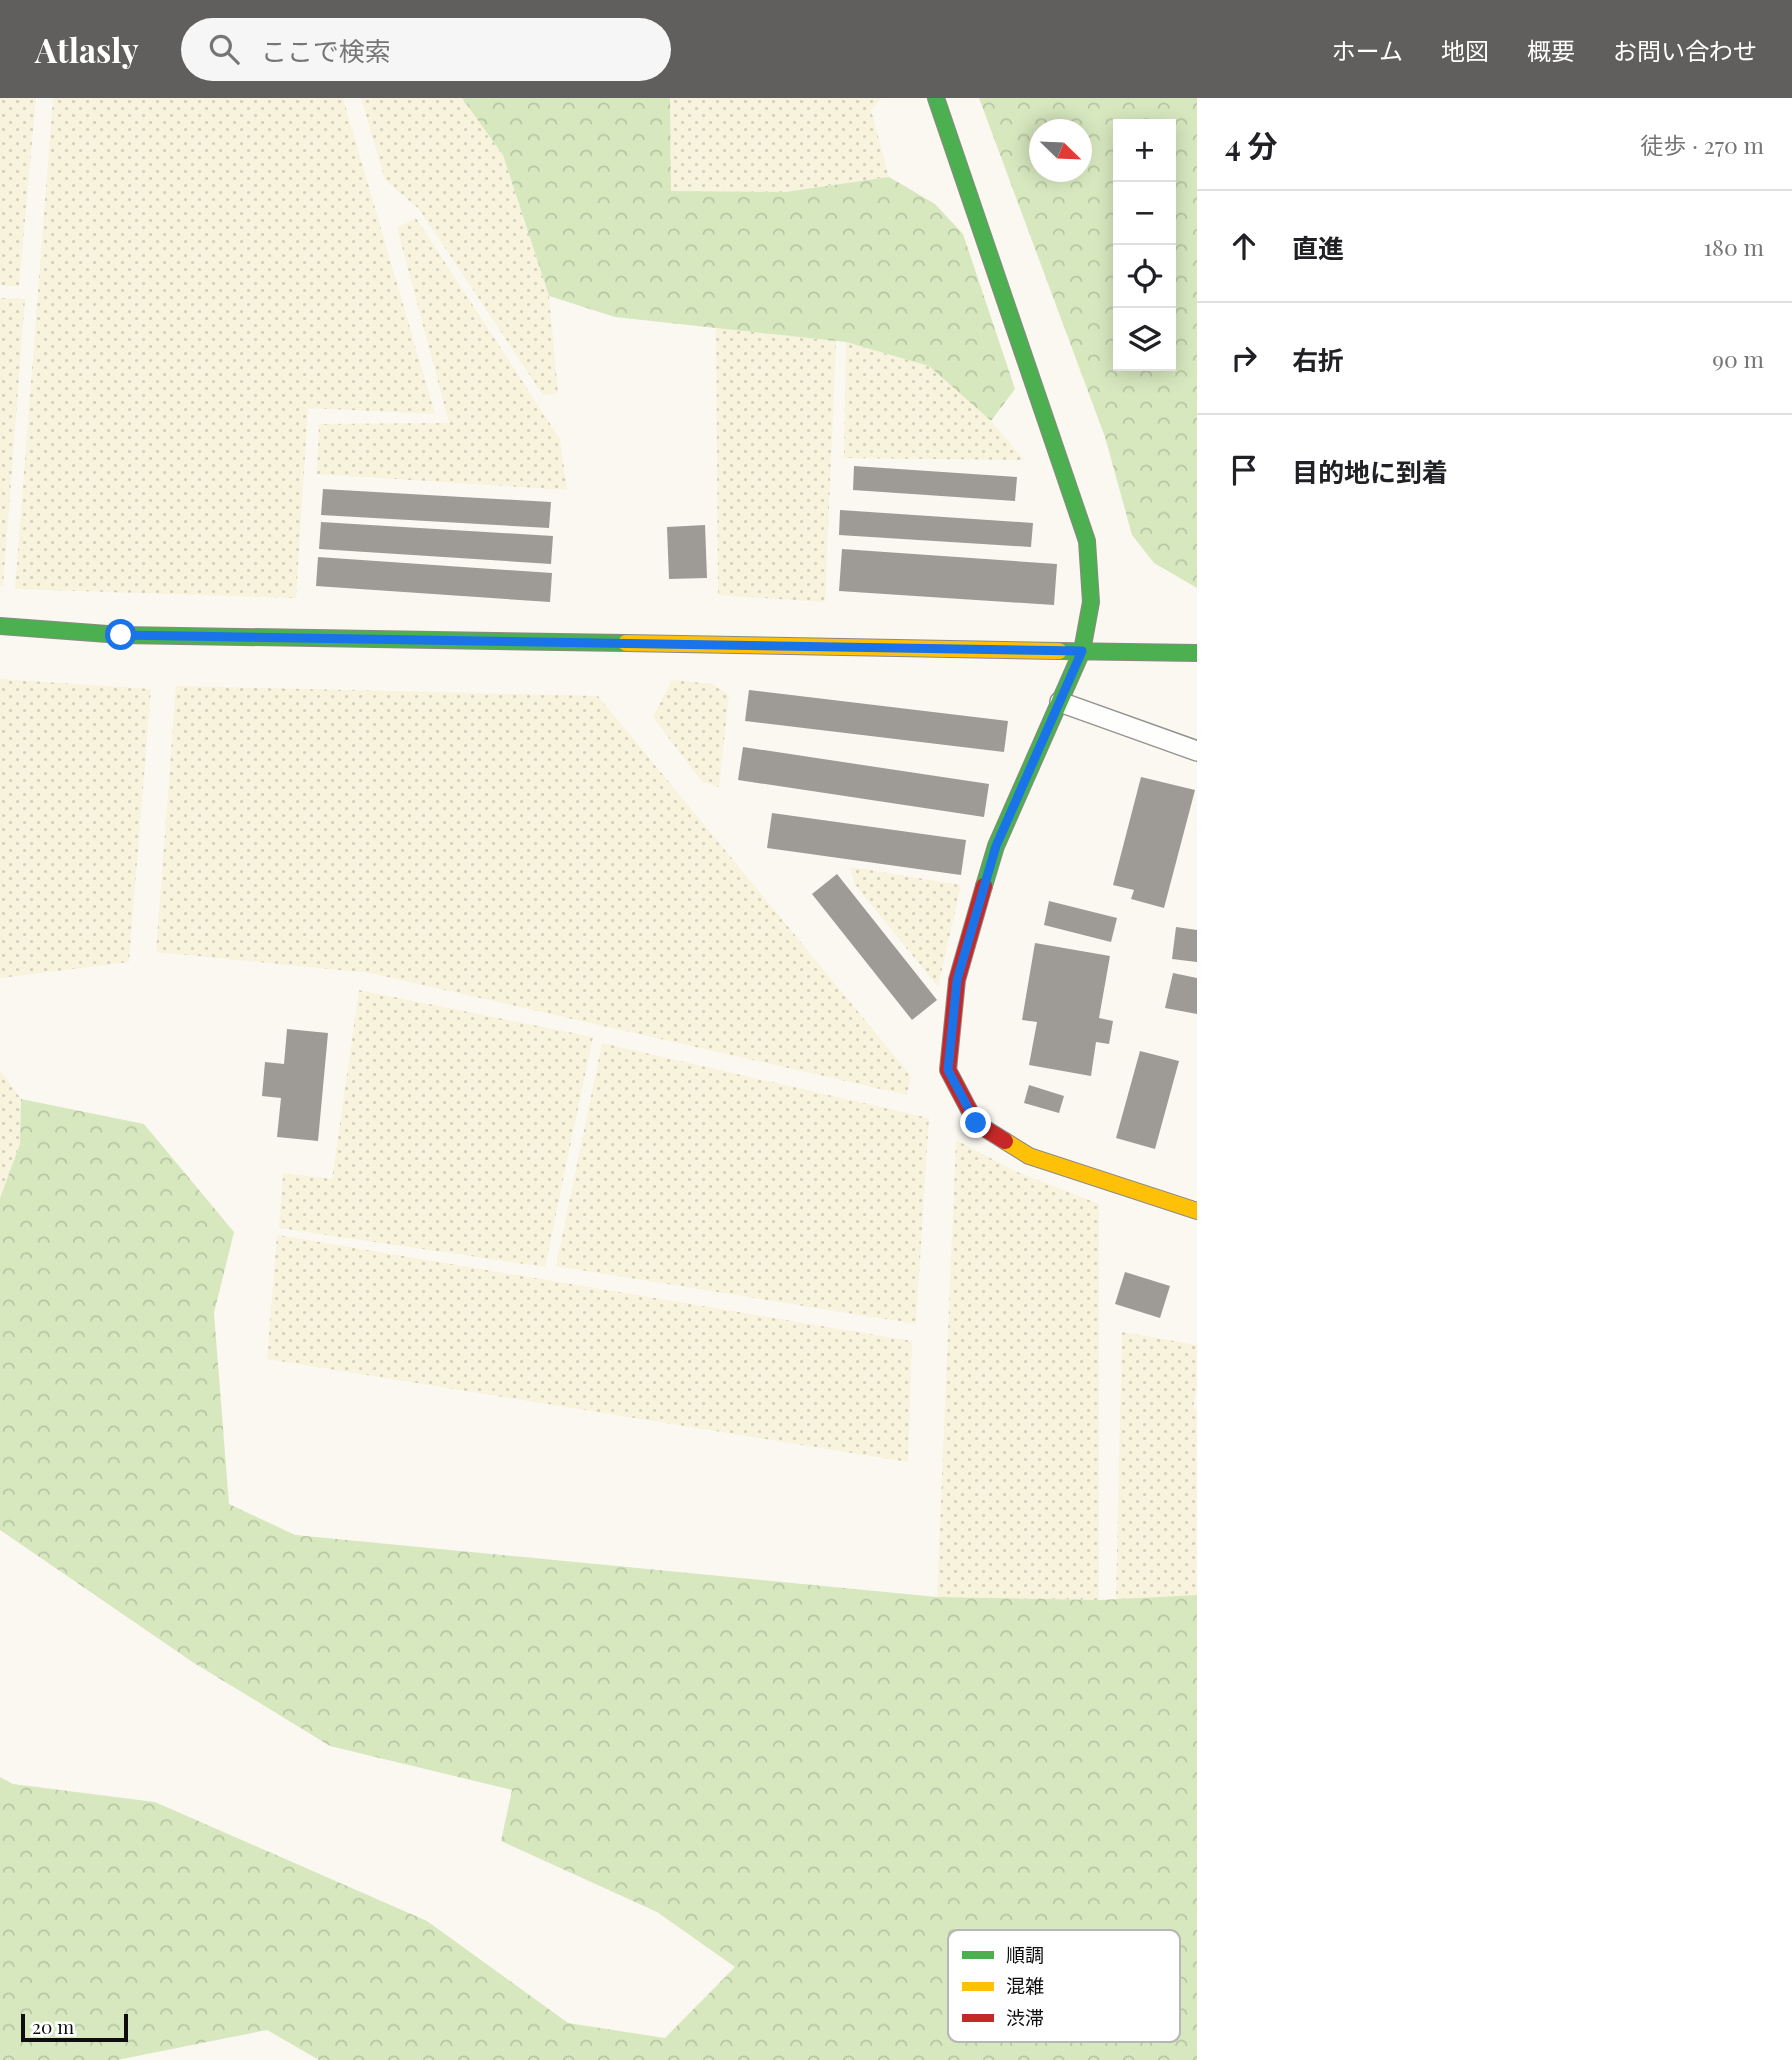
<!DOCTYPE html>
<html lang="ja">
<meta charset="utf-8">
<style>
body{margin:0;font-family:"Playfair Display","Noto Sans JP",serif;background:#f6f6f6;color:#202124}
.controls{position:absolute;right:21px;top:21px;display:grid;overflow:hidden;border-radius:0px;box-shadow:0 4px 18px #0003}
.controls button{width:63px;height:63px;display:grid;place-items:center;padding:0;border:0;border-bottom:2px solid #e0e0e0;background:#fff;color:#202124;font:35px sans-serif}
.compass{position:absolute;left:1029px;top:21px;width:63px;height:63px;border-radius:50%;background:#fff;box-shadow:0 4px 18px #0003;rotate:113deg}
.scale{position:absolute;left:21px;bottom:18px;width:107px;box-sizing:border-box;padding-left:7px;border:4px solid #0d0d0d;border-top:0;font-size:19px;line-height:24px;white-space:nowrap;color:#0d0d0d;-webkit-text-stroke:5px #fff;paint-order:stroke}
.stop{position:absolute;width:21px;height:21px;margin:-16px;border:5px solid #1a73e8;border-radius:50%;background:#fff}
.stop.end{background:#1a73e8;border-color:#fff;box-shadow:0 2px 7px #0008}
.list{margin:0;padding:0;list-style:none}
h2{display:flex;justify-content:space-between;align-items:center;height:91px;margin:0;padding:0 28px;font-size:30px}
h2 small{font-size:23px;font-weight:400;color:#757577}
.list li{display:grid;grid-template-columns:46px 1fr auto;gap:21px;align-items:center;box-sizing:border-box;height:112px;padding:0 28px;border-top:2px solid #e0e0e0}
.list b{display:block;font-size:26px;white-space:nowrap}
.list em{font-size:23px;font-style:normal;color:#757577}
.icon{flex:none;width:38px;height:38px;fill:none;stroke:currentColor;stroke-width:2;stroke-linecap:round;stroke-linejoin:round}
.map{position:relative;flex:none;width:1197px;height:1962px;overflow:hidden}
header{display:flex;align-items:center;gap:42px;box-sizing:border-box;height:98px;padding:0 35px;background:#605f5d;color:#fff}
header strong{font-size:33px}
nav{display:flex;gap:38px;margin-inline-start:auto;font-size:24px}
.search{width:490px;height:63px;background:#f6f6f6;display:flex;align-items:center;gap:18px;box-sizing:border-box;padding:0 24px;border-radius:38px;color:#757577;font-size:26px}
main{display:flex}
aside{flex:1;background:#fff}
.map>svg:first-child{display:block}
</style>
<header>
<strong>Atlasly</strong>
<div class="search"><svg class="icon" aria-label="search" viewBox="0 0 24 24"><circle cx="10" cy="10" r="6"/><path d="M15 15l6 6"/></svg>ここで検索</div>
<nav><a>ホーム</a><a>地図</a><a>概要</a><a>お問い合わせ</a></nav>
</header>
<main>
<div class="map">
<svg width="1197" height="1962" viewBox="0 0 1197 1962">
<defs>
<pattern id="farmland-dots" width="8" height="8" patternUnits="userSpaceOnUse" patternTransform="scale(1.75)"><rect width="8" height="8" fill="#f8f3dd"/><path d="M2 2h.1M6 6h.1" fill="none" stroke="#d3cfbc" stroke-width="1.8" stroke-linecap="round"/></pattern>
<pattern id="forest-crowns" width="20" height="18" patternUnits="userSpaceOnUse" patternTransform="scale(1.75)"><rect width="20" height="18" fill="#d7e8bf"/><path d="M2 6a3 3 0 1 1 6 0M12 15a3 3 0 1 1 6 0" fill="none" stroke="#b7c6a3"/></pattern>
</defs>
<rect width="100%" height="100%" fill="#fbf8f1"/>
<!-- farmland -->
<path fill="url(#farmland-dots)" d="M0,0h36l-17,189 -19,-2z
M53,0h290l92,316 -127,-6 -12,190 -281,-9z
M361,0h101l41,57 46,141 9,97 -15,2 -124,-186 -34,-29z
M670,0h212l-11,12 18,67 -104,15 -114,-1z
M416,120l144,221 7,51 -250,-16 2,-50 130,-1 -52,-195z
M0,200l25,1 -22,287h-3z
M716,230l120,13 -11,261 -107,-7z
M846,244l83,24 62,55 33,39 -180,-2z
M0,581l151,10 -22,273 -129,16z
M672,582l40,4 17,11 -10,92 -17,-5 -49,-65z
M176,588l422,10 313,380 -4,19 -537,-122 -214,-21z
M851,769l110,18 -23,102 -84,-104z
M359,892l234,47 -48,230 -266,-39 4,-55 49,6z
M602,945l327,75 -13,206 -360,-58z
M0,972l21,29 -1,45 -20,54z
M956,1042l59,31 84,33v396l-162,-3z
M277,1137l635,106 -4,121 -641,-103z
M1122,1234l75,13v44l-4,19 4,2v185l-81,4z"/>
<!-- forest -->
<path fill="url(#forest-crowns)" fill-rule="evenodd" d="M462,0h208l1,93 114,1 104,-15 46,27 28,30 52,155 -24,32 -62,-55 -83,-24 -231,-25 -66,-21 -46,-141z
M979,0h218v490l-43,-25 -22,-28 -27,-98zM1171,26v242h-53v-242zM1040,32h42v42h-42z
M21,1001l123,25 90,108 -20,81 15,191 66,31 642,62 162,3 98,-5v465h-878l-52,-30 -150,30h-117v-283l13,7 142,18 272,119 141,102 97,15 70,-71 -78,-55 -156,-71 11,-51 -182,-44 -136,-83 -194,-133v-332l20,-54z"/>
<!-- building -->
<path fill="#9e9b97" d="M854,368l163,11 -2,24 -162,-11z
M323,391l228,13 -2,26 -228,-13z
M840,412l193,13 -2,24 -192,-12z
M321,424l232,14 -2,28 -232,-15z
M705,427l2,53 -38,1 -2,-52z
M842,451l215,15 -3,41 -215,-14z
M318,459l234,16 -2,29 -234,-16z
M749,592l259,31 -4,31 -259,-31z
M743,649l246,37 -5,33 -246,-37z
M1141,679l54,13 -31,118 -33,-9 3,-9 -21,-5z
M772,715l194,27 -5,35 -194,-27z
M837,776l100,126 -25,20 -100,-126z
M1049,803l68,17 -6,24 -67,-17z
M1176,829l21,3v32l-25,-3z
M1035,845l75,13 -11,62 14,3 -4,23 -13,-2 -5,34 -62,-11 8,-43 -15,-2z
M1173,875l24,5v36l-32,-6z
M287,931l41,4 -10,108 -41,-4 4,-39 -19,-2 3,-34 19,2z
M1140,953l39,10 -24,88 -39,-11z
M1029,987l35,11 -5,17 -35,-10z
M1125,1174l45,14 -10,32 -45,-14z"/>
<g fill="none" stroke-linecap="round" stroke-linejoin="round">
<!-- lane casing -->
<g stroke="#949390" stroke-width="22">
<path id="lane" d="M1060,604l137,49"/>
</g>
<!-- fast casing -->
<g stroke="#8b8986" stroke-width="18">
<path id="fast" d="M936,0l151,443 4,61 -9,49 -86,195 -12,40
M0,528l121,9 505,8
M1059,553l138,2"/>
</g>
<!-- slow casing -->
<g stroke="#8b8986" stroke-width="18">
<path id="slow" d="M626,545l433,8
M1005,1043l24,15 168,55"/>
</g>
<!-- jam casing -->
<g stroke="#8b8986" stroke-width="18">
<path id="jam" d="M984,788l-27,94 -9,90 28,53 29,18"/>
</g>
<!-- lane -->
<use href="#lane" stroke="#fefefd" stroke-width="19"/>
<!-- fast -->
<use href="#fast" stroke="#4caf50" stroke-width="16"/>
<!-- slow -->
<use href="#slow" stroke="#ffc107" stroke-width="16"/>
<!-- jam -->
<use href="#jam" stroke="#c62828" stroke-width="16"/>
</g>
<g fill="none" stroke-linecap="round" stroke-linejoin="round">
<!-- route -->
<path stroke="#1a73e8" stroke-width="9" d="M121,537l961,16 -86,195 -39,134 -9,90 28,53"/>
</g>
<!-- legend -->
<rect x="948" y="1832" width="232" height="112" rx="10" fill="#fff" stroke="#b6b6b6" stroke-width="2"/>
<rect x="962" y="1853" width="32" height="8" fill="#4caf50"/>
<rect x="962" y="1884" width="32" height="9" fill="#ffc107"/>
<rect x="962" y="1916" width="32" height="8" fill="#c62828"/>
<g font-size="19" fill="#0d0d0d">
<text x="1006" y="1864">順調</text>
<text x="1006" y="1895">混雑</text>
<text x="1006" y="1927">渋滞</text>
</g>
</svg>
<div class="controls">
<button>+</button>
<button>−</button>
<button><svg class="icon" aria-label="locate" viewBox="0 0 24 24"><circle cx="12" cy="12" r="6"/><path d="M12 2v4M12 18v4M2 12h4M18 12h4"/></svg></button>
<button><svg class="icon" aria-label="layers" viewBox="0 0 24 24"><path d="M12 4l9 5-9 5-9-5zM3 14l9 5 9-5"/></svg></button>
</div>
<svg class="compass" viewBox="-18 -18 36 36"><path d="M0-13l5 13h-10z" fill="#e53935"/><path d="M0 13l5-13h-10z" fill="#757577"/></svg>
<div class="scale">20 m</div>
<div class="stop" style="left:121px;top:537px"></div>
<div class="stop end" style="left:976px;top:1025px"></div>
</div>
<aside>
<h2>4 分<small>徒歩 · 270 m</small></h2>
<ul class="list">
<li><svg class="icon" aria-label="ahead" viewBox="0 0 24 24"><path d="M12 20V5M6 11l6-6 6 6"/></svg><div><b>直進</b></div><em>180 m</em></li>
<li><svg class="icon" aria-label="right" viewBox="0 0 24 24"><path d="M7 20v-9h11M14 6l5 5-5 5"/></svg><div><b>右折</b></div><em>90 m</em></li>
<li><svg class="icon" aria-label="arrive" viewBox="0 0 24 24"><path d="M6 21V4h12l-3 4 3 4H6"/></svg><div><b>目的地に到着</b></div></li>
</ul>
</aside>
</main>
